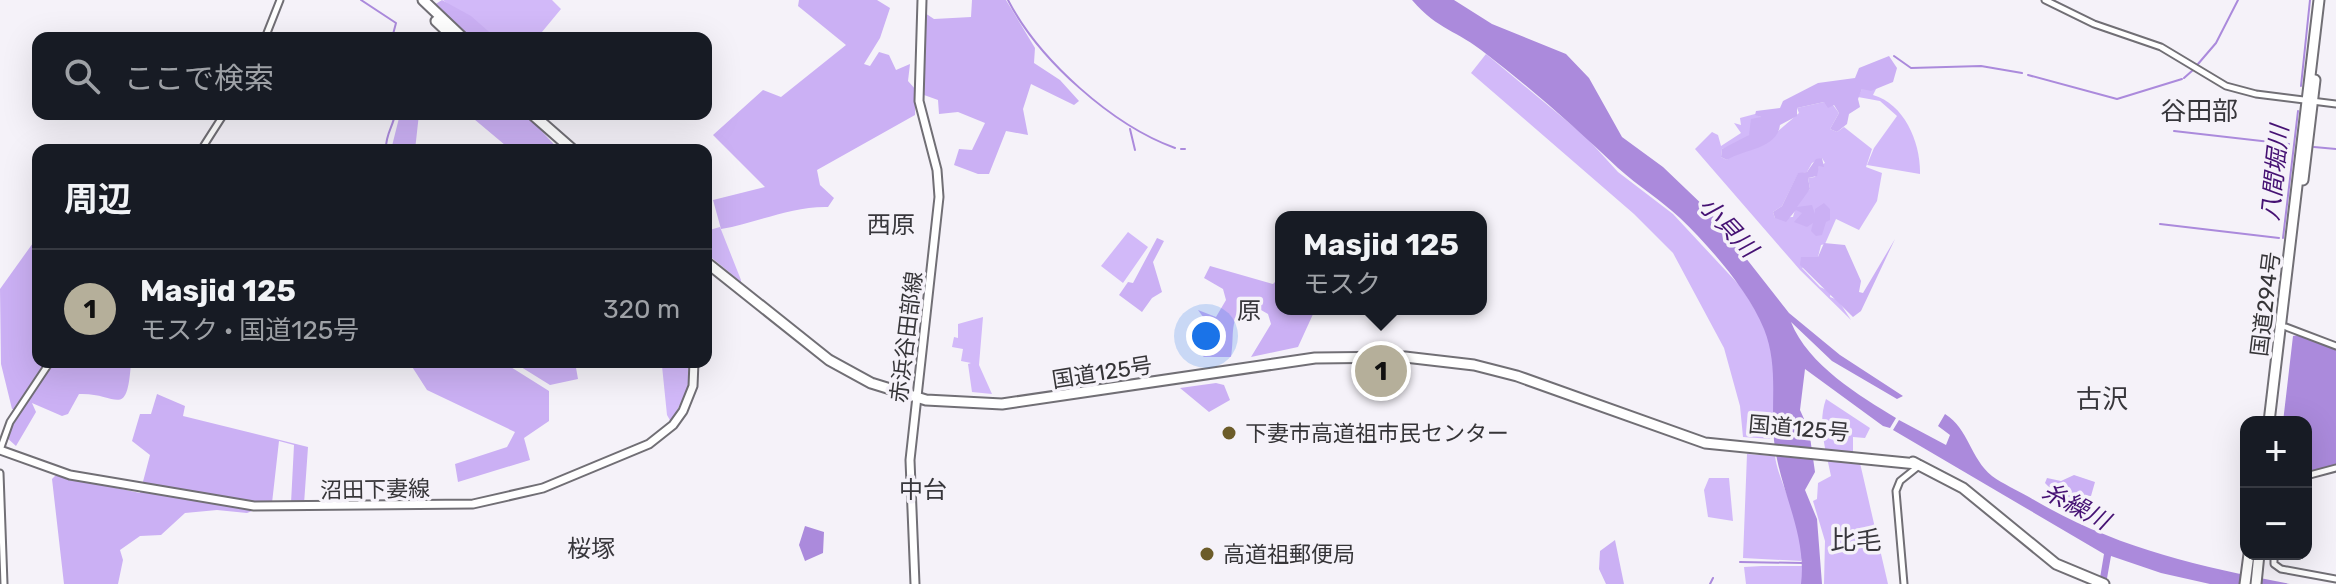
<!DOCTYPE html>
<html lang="ja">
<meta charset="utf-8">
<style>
body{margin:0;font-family:Rubik,"Noto Sans JP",sans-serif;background:#242831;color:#f1f3f6}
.controls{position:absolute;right:24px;bottom:24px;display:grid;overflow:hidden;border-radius:16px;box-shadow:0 8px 32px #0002}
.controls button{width:72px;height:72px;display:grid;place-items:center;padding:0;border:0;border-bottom:2px solid #363941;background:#171b24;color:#f1f3f6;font:40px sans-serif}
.you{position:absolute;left:1206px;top:336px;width:28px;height:28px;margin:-20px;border:6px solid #fff;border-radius:50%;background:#1a73e8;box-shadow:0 0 0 12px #1a73e833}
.badge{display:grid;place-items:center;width:52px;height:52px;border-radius:50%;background:#b5af9a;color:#111;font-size:26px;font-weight:700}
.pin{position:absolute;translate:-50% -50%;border:4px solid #fff;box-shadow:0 2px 8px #0006}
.popup{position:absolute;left:1275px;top:211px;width:212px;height:104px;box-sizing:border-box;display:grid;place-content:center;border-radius:16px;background:#171b24;filter:drop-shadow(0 2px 6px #0005);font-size:26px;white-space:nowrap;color:#9ea1a6}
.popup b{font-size:30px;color:#f1f3f6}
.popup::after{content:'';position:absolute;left:50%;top:100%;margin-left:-16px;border:16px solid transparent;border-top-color:#171b24}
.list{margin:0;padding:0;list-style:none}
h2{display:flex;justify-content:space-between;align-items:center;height:104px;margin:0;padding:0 32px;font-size:34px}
h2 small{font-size:26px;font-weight:400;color:#9ea1a6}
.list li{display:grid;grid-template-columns:52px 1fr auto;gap:24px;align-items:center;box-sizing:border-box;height:120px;padding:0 32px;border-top:2px solid #363941}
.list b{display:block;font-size:30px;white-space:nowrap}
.list p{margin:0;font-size:26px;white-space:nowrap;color:#9ea1a6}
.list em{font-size:26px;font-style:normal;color:#9ea1a6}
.icon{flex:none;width:44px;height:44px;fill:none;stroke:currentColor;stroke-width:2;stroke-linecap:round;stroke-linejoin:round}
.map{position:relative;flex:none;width:2336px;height:584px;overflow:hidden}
.search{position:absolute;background:#171b24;box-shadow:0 8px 32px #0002;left:32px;top:32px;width:680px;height:88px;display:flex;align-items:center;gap:20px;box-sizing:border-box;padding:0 28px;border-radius:16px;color:#9ea1a6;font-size:30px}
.panel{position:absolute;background:#171b24;box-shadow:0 8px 32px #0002;left:32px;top:144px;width:680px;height:224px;border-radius:16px}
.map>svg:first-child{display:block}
</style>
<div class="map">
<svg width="2336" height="584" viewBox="0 0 2336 584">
<rect width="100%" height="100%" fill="#f5f2f9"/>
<!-- green -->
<path fill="#d2b9f9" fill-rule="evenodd" d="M443,0h109l9,9 -24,29h-47z
M1486,54l99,82 33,36 55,42 68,73 21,34 15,41 -5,77 -29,-2 -3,-31 -16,-58 -51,-95 -39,-39 -163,-141z
M1877,87l-4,8c32,9 48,49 47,79l-53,-9 7,-17 23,-32 -17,-15 -22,-4 4,-8z
M1824,102l9,3 6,8 -9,16 7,3 7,-5 28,22 -6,18 16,6 -5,28 -18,29 -23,-11 -11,25 -4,1 -3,12 -16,11 18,19 11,5 -1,5 8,3 13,20 -51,-50 -105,-121 17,-17 6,3 3,11 20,-13 -7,-10 7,2 -1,-7 15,-4 6,3 -15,23 -24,9 -1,8 6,3 9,-8c20,1 49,-27 63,-39l-2,-5zM1822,158l3,5 -6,3 -4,11 -7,1 2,11 -13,14 -4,14 -18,1 -2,-6 9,-6 16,-32 9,-2 5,-9z
M720,227l21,53v2l-35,-29v-22z
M1128,232l20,15 -25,36 -22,-17z
M983,317l-4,48 13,29 -20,-2 -4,-28 3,-1 -10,-2 2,-12 -11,-2 2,-10 4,1v-14z
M691,362v21l-20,39 -4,-7 -5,-49z
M1826,399l44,29 -5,10 -12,-1v16l7,10 28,121h-64l1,-43 -12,-40 4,-2 1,-16 13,-7c-5,-25 -14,-52 -5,-77z
M1747,454l28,2c3,28 36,80 26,105l-58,-3z
M1709,478h20l4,43 -25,-4 -4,-27z
M1762,566h42l-2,18h-56l-2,-17z"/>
<!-- forest -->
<path fill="#cbb0f4" d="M442,0l29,16 25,22h-29l-33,-33z
M799,0h78l13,8 -10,30 -16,26 6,2 9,-14 10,3 7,15 14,-6 -2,17 8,9 -1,25 -98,55 3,15 14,13 -6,9c-37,-1 -71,16 -107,22l-8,-29 52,-13 -52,-52 50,-45 18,7 65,-52 -48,-39z
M972,0h34l29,48 -1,15 26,17 19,21 -5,4 -43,-21 -8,25 5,26 -22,-4 -17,43h-11l-24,-9 5,-16 13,1 13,-27 -27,-11 -19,2 -1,-14 -14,-5 1,-82 9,6 37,-2z
M1889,56l8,12 -4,14 -22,9 -9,-2 -4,10 2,8 -11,7 -2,10 -10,8 -7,-3 9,-16 -5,-8 -6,3 -4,-6 -27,6v8l-17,9c-3,24 -36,24 -53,35l-6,-3 1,-8 27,-14 2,-16 10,-2 -6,-2 1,-4 24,-3 3,-7 35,-18 37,-5 4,-10z
M400,114h19l-4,36h-24z
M468,114h58l33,36h-53l-1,-5z
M1822,158l2,9 -5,-1 -2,10 -9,2 2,11 -13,18 15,-2 3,9v-5l9,-6 6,6v11l-4,2 -4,13 -6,1 -5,-5 2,-8 -6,4 -13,-5 8,-9 -6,-3 -10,12 -11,-4 -2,-6 9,-6 16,-33 9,-1 9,-13z
M38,236v126h93c-4,60 -14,30 -52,32l-11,20 -6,2 -30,-13 4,9 -20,34 -10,-9 16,-27 -10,-1 -11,-45 -1,-75z
M1157,238l7,3 -11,21 9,30 -10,6 -10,14 -23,-17 9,-13 5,1z
M1895,239l-34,72 -8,6 -53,-52 1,-8h17l6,-14 21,2 16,36 -2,11 4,1z
M1210,266l63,18 8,-8v33h47l-14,3 -16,35 -47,10 20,-33 -3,-10 -21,-12c-19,19 -12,31 -16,55h-27l-10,-9 15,-23 -11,-15 18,7 10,-17 -3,-11 -19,-11z
M409,362h94l46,29v30l-25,17 6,22 -72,22 -3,-18 52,-17 8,-15 -88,-42z
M513,362h62l3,17 -28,6z
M1216,383l8,2 6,15 -21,12 -29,-24z
M157,394l28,12 -2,10 125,31 -4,57 -13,-1 3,-58 -15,-4 -7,62 -25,10 -30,-3 -32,3 -24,22 -21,1 -20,14 3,10 -5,24h-54l-12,-105 4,-4 84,18 10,-38 -18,-14 8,-27h11z
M2074,475l21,7 -4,14 -15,-1 -5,6 -13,-5 -13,-13 2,-5 14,3z
M1615,540l9,44h-18l-7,-15 1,-18z"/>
<!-- water -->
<path fill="#ab8adc" d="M1412,0h42l38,24 74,30 23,24 33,59 41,30 46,44 80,102 51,42 63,41 -6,3 -65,-38 -41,-39c17,43 69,74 105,96l-6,10 -7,-2 -78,-57 -5,41 9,20 6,42 -10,18 12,29 5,65h-21c6,-48 -19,-89 -26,-136 -6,-39 5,-79 -11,-119 -16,-39 -54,-82 -84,-111 -19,-18 -42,-32 -62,-50 -43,-41 -86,-79 -133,-115 -28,-23 -46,-22 -73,-53z
M2298,335l38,15v116l-30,7v-51h-23l10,-86z
M1945,414c24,15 25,44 47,62 11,8 25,14 37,21 84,50 163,68 261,87h-80l-49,-11 -50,-17 -5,28h-7l5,-30 -211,-124 6,-10 47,25 4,-10 -12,-9z
M805,526l19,6 -1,21 -18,8 -6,-16z"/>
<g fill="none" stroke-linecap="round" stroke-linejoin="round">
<!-- stream -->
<path stroke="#ab8adc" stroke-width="2" d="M361,0l35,23 -4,15
M1008,0c31,60 104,125 167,148
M1894,56l17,12 70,-2 41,7
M2198,64l18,-21 22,-43
M2028,75l89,24 65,-20
M2184,78l9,-8
M2301,86l9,-86
M1130,129l5,21
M2174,131l115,13
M2314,147l22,2
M1181,149h4
M386,150c-1,-15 7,-23 9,-36
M2160,224l119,14
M2283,238l15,-127
M1740,562l63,1
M1710,584l3,-6"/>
<!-- minor casing -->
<g stroke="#716f75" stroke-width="9">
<path id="minor" d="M2045,0l49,24 67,23 65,39 30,8 80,10
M265,38l15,-38
M201,150l23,-36
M2286,327l50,19
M0,450l10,-28 40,-60
M0,473l4,111
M2306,476l30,-8
M2274,554v10l7,5 55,10
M1904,584l-8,-93 4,-10 20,-16"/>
</g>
<!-- major casing -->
<g stroke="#716f75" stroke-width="11">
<path id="major" d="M0,450l70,25 184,31 219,-2 70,-16 106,-44 24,-19 10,-14 10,-25 1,-24
M915,584l-5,-124 29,-263 -2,-27 -18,-69 3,-101"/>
</g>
<!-- highway casing -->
<g stroke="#716f75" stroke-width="13">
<path id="highway" d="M423,0l40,38
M436,21l18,17
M532,114l41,36
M2303,180l12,-100
M706,262l123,98 42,23 55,17 76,4 313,-46 90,-1 69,8 43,11 188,67 212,21
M2269,422l50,-422
M1913,462l50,26 93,76 48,20
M2245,584l4,-30
M2256,584l3,-30"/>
</g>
<!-- minor -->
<use href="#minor" stroke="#fff" stroke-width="5"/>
<!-- major -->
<use href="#major" stroke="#fff" stroke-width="7"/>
<!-- highway -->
<use href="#highway" stroke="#fff" stroke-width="9"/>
</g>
<!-- markers -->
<g fill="#6c5c29" stroke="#f5f2f9" stroke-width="3">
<circle cx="1229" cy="433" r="8"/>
<circle cx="1207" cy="554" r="8"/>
</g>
<g text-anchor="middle" stroke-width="7" stroke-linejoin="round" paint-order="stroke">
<!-- street labels -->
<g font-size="22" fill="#363538" stroke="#f5f2f9">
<text transform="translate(2265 304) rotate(-83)" y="8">国道294号</text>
<text transform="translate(906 337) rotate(-83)" y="8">赤浜谷田部線</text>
<text transform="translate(1102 372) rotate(-9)" y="8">国道125号</text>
<text transform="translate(1799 428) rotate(5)" y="8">国道125号</text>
<text transform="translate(375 489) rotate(-1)" y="8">沼田下妻線</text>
</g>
<!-- poi labels -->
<g font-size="22" fill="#363538" stroke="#f5f2f9" text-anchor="start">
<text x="1245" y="441">下妻市高道祖市民センター</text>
<text x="1223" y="562">高道祖郵便局</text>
</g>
<!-- water labels -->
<g font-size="24" font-style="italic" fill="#451173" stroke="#f5f2f9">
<text transform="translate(2275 173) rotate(-84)" y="8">八間堀川</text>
<text transform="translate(1728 227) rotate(47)" y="8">小貝川</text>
<text transform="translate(2076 506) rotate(28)" y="8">糸繰川</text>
</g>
<!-- neighbourhood labels -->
<g font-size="24" fill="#38373c" stroke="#f5f2f9">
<text x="891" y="233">西原</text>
<text x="1249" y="319">原</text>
<text x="923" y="498">中台</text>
<text x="591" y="557">桜塚</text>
</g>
<!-- quarter labels -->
<g font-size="26" fill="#38373c" stroke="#f5f2f9">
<text x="2199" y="120">谷田部</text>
<text x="2102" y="408">古沢</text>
<text x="1856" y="549">比毛</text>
</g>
</g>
</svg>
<div class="controls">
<button>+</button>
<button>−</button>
</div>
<div class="you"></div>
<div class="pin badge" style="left:1381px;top:371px">1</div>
<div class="popup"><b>Masjid 125</b>モスク</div>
<div class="search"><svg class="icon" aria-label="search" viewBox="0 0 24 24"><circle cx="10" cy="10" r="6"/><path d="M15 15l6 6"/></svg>ここで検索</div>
<section class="panel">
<h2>周辺<small></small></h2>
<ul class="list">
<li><span class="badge">1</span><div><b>Masjid 125</b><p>モスク · 国道125号</p></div><em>320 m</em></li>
</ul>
</section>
</div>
